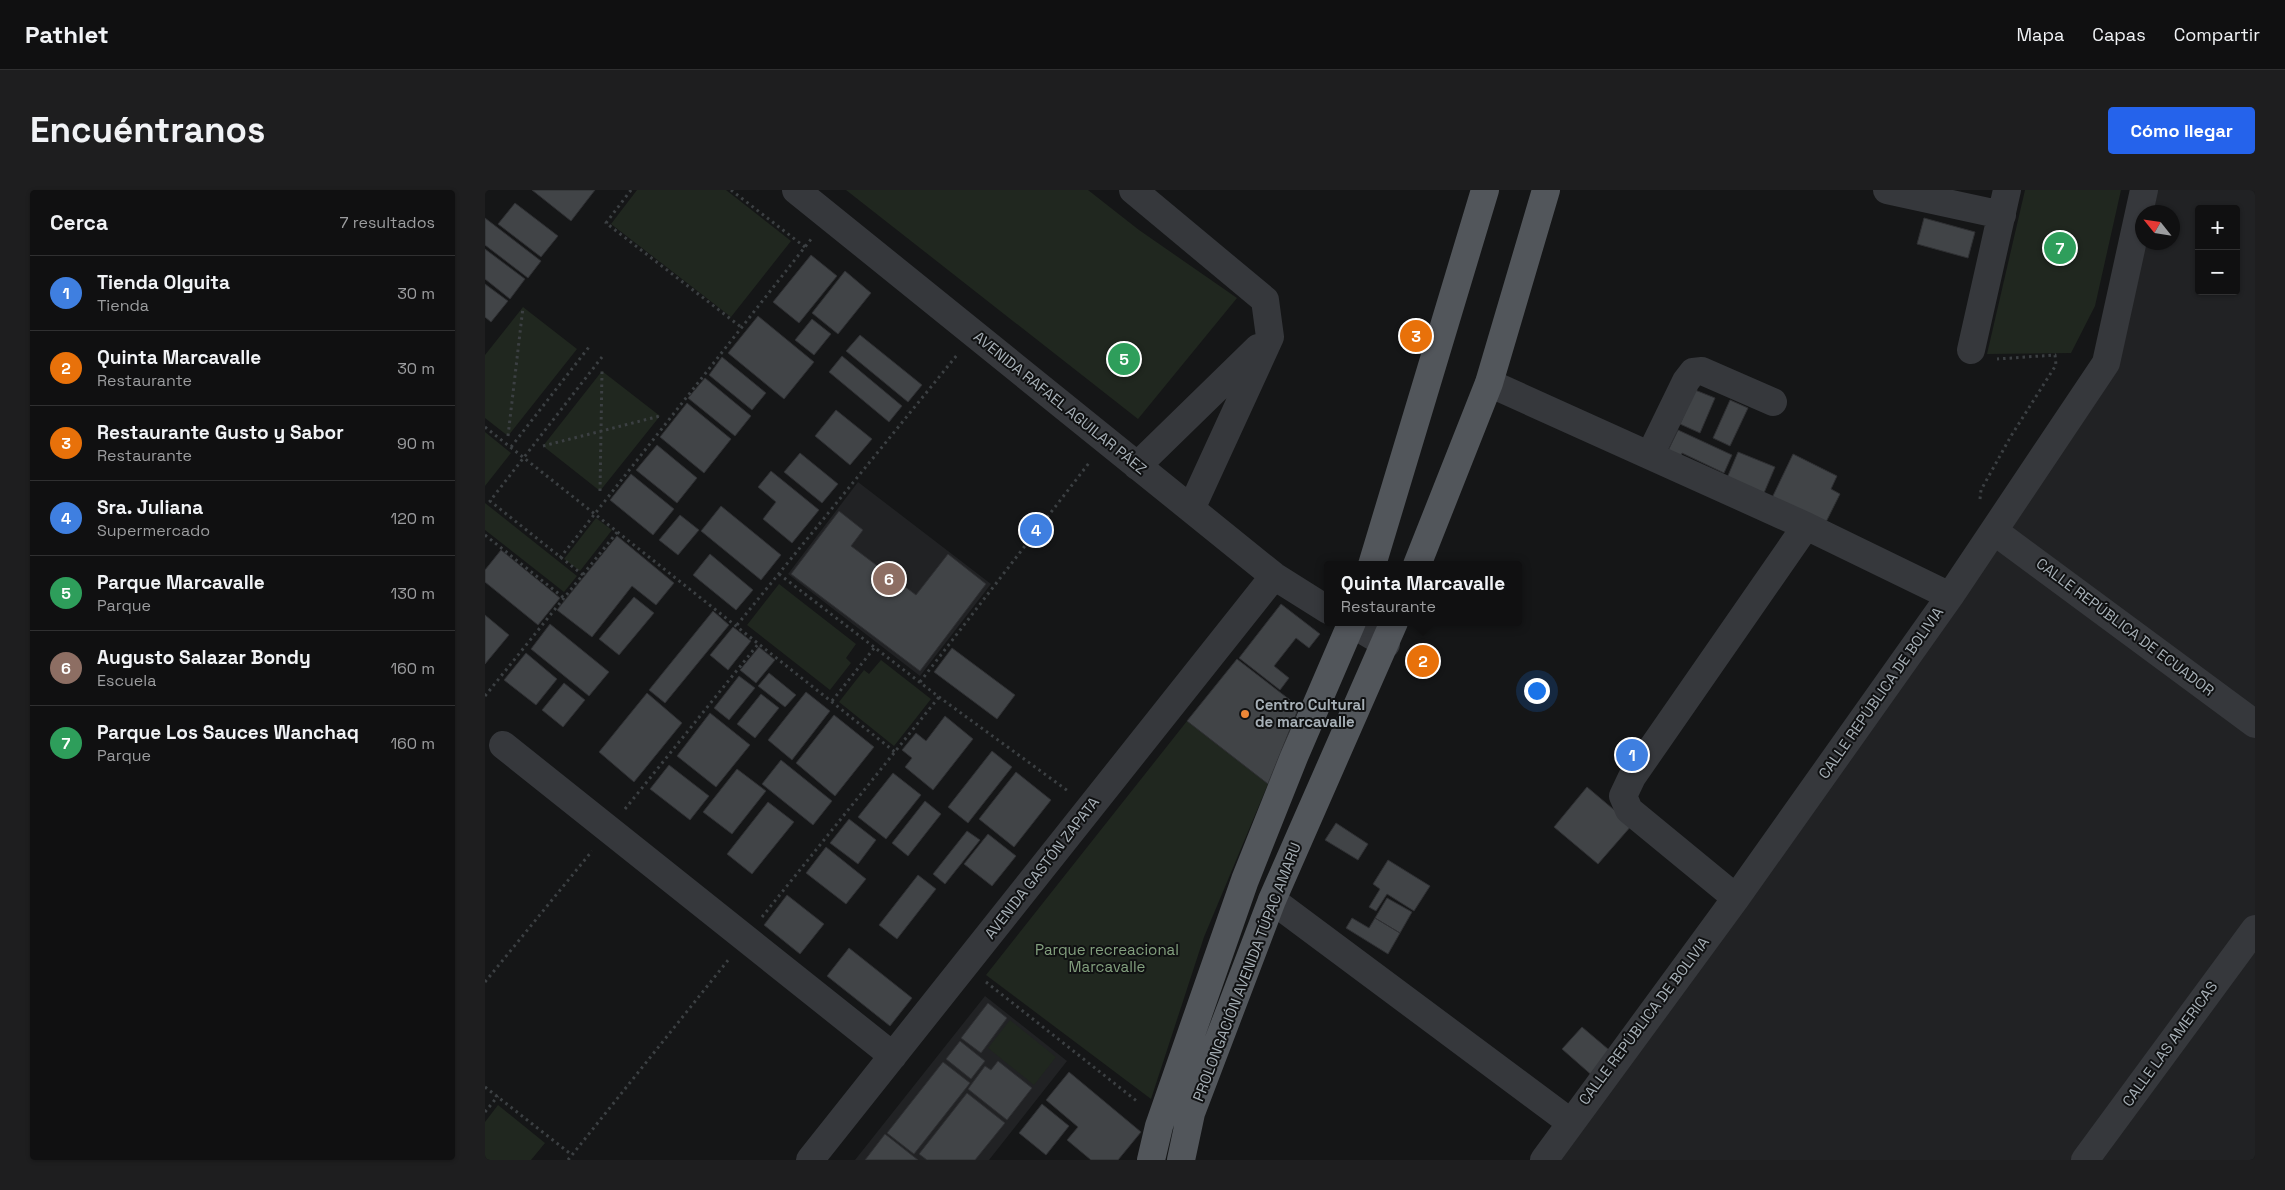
<!DOCTYPE html>
<html lang="es">
<meta charset="utf-8">
<style>
body{margin:0;font-family:"Space Grotesk",sans-serif;background:#1e1e1f;color:#f1f3f6}
.controls{position:absolute;right:15px;top:15px;display:grid;overflow:hidden;border-radius:5px;box-shadow:0 1px 4px #0004}
.controls button{width:45px;height:45px;display:grid;place-items:center;padding:0;border:0;border-bottom:1px solid #303031;background:#101011;color:#f1f3f6;font:25px sans-serif}
.compass{position:absolute;left:1650px;top:15px;width:45px;height:45px;border-radius:50%;background:#101011;box-shadow:0 1px 4px #0004;rotate:300deg}
.you{position:absolute;left:1051px;top:500px;width:18px;height:18px;margin:-12px;border:4px solid #fff;border-radius:50%;background:#1a73e8;box-shadow:0 0 0 8px #1a73e833}
.badge{display:grid;place-items:center;width:32px;height:32px;border-radius:50%;background:#2563eb;color:#fff;font-size:16px;font-weight:700}
.pin{position:absolute;translate:-50% -50%;border:2px solid #fff;box-shadow:0 1px 5px #0006}
.popup{position:absolute;left:839px;top:371px;width:198px;height:65px;box-sizing:border-box;display:grid;place-content:center;border-radius:5px;background:#101011;filter:drop-shadow(0 1px 4px #0005);font-size:16px;white-space:nowrap;color:#9c9d9f}
.popup b{font-size:19px;color:#f1f3f6}
.popup::after{content:'';position:absolute;left:50%;top:100%;margin-left:-10px;border:10px solid transparent;border-top-color:#101011}
.list{margin:0;padding:0;list-style:none}
h2{display:flex;justify-content:space-between;align-items:center;height:65px;margin:0;padding:0 20px;font-size:21px}
h2 small{font-size:16px;font-weight:400;color:#9c9d9f}
.list li{display:grid;grid-template-columns:32px 1fr auto;gap:15px;align-items:center;box-sizing:border-box;height:75px;padding:0 20px;border-top:1px solid #303031}
.list b{display:block;font-size:19px;white-space:nowrap}
.list p{margin:0;font-size:16px;white-space:nowrap;color:#9c9d9f}
.list em{font-size:16px;font-style:normal;color:#9c9d9f}
.map{position:relative;flex:none;width:1770px;height:970px;overflow:hidden;border-radius:5px}
header{display:flex;align-items:center;gap:30px;box-sizing:border-box;height:70px;padding:0 25px;background:#101011;border-bottom:1px solid #303031}
header strong{font-size:24px}
nav{display:flex;gap:28px;margin-inline-start:auto;font-size:18px}
.intro{display:flex;align-items:center;justify-content:space-between;box-sizing:border-box;height:120px;padding:0 30px}
h1{margin:0;font-size:35px}
.button{padding:12px 22px;border-radius:5px;background:#2563eb;color:#fff;font-size:18px;font-weight:700}
main{display:flex;gap:30px;padding:0 30px}
aside{flex:1;background:#101011;border-radius:5px;box-shadow:0 1px 4px #0004}
.map>svg:first-child{display:block}
</style>
<header>
<strong>Pathlet</strong>
<nav><a>Mapa</a><a>Capas</a><a>Compartir</a></nav>
</header>
<div class="intro"><h1>Encuéntranos</h1><a class="button">Cómo llegar</a></div>
<main>
<aside>
<h2>Cerca<small>7 resultados</small></h2>
<ul class="list">
<li><span class="badge" style="background:#3f7fe0">1</span><div><b>Tienda Olguita</b><p>Tienda</p></div><em>30 m</em></li>
<li><span class="badge" style="background:#e8710a">2</span><div><b>Quinta Marcavalle</b><p>Restaurante</p></div><em>30 m</em></li>
<li><span class="badge" style="background:#e8710a">3</span><div><b>Restaurante Gusto y Sabor</b><p>Restaurante</p></div><em>90 m</em></li>
<li><span class="badge" style="background:#3f7fe0">4</span><div><b>Sra. Juliana</b><p>Supermercado</p></div><em>120 m</em></li>
<li><span class="badge" style="background:#2e9e5b">5</span><div><b>Parque Marcavalle</b><p>Parque</p></div><em>130 m</em></li>
<li><span class="badge" style="background:#8d6e63">6</span><div><b>Augusto Salazar Bondy</b><p>Escuela</p></div><em>160 m</em></li>
<li><span class="badge" style="background:#2e9e5b">7</span><div><b>Parque Los Sauces Wanchaq</b><p>Parque</p></div><em>160 m</em></li>
</ul>
</aside>
<div class="map">
<svg width="1770" height="970" viewBox="0 0 1770 970">
<rect width="100%" height="100%" fill="#151617"/>
<!-- built -->
<path fill="#212224" fill-rule="evenodd" d="M1671,0h99v970h-705l582,-854 13,-63 28,-1v-30h-22zM1714,19h37v82h-37z
M373,292l133,102 -71,92 -132,-102z
M500,806l82,65 -78,99h-134z"/>
<!-- green -->
<path fill="#20271f" d="M152,0h89l65,51 -60,76 -120,-93z
M361,0h242l51,40 98,68 -99,121z
M1540,0h96l-26,116 -24,47 -84,1z
M38,117l54,42 -69,87 -23,-18v-63z
M117,181l58,45 -60,75 -57,-45z
M0,242l26,21 -26,33z
M0,313l92,73 -13,16 -79,-62z
M111,328l16,12 -32,41 -16,-12z
M294,394l77,60 -10,14 5,5 -21,27 -83,-65z
M396,470l50,39 -37,47 -55,-44 25,-32 5,4z
M702,531l81,63 -64,153 -53,162 -165,-124z
M525,830l46,37 -22,28 -46,-37z
M13,915l47,38 -14,17h-46v-38z"/>
<!-- building -->
<path fill="#414447" stroke="#2f3033" d="M47,0h63l-24,31z
M30,13l43,33 -17,21 -43,-33z
M0,28l56,43 -13,17 -43,-33z
M1439,28l51,14 -7,26 -51,-14z
M0,59l40,30 -15,20 -25,-20z
M326,65l26,21 -38,47 -26,-21z
M360,81l26,22 -33,41 -26,-21z
M0,94l23,17 -17,21 -6,-5z
M273,126l56,46 -30,37 -56,-46z
M327,129l19,15 -17,21 -19,-15z
M375,145l62,50 -14,17 -62,-51z
M357,166l60,50 -13,16 -60,-50z
M237,167l44,36 -14,17 -43,-35z
M220,188l46,38 -16,20 -47,-38z
M1210,200l20,8 -15,35 -20,-9z
M1245,210l18,8 -18,38 -17,-8z
M202,213l44,36 -27,34 -44,-36z
M351,220l36,29 -22,26 -35,-29z
M1193,240l54,25 -8,18 -42,-20 -4,10 -13,-6z
M172,255l40,33 -20,25 -41,-33z
M1253,262l37,15 -14,33 -37,-15z
M315,263l38,31 -16,19 -38,-31z
M1308,264l44,22 -6,13 9,5 -17,34 -53,-26z
M286,281l48,39 -27,33 -29,-24 13,-17 -18,-15z
M146,284l43,35 -21,26 -43,-35z
M236,316l60,49 -20,25 -60,-49z
M354,321l24,19 -12,16 65,49 32,-41 38,30 -66,87 -129,-97z
M195,325l19,15 -21,25 -19,-15z
M132,346l57,47 -18,22 -24,-19 -40,51 -35,-27z
M16,360l59,48 -22,27 -53,-43v-12z
M225,364l43,36 -17,20 -43,-35z
M149,407l20,16 -35,42 -20,-16z
M796,414l39,30 -11,14 -13,-10 -22,28 15,12 -9,12 -41,-32z
M228,421l16,14 -64,78 -16,-13z
M0,425l24,20 -24,29z
M65,434l59,48 -20,24 -58,-47z
M248,437l18,14 -23,29 -18,-15z
M274,457l16,13 -19,23 -16,-13z
M467,458l63,47 -18,24 -63,-47z
M41,463l31,26 -21,26 -32,-25z
M752,469l62,48 -31,77 -81,-63z
M284,483l27,22 -11,12 -27,-21z
M254,486l16,12 -26,32 -15,-12z
M79,493l21,17 -22,27 -21,-17z
M321,502l24,19 -38,49 -24,-20z
M162,503l35,30 -48,59 -35,-30z
M276,504l18,14 -24,30 -18,-14z
M225,523l40,32 -34,42 -39,-31z
M349,525l40,32 -39,49 -39,-33z
M460,526l28,23 -40,51 -28,-23 7,-9 -10,-8 14,-17 10,8z
M507,561l20,16 -44,56 -20,-16z
M296,570l51,41 -19,24 -51,-41z
M184,575l40,31 -19,24 -40,-31z
M252,579l29,22 -34,43 -29,-22z
M531,582l35,28 -37,47 -35,-28z
M408,583l28,22 -35,44 -28,-22z
M1102,597l45,38 -34,39 -44,-37z
M440,611l16,13 -33,42 -16,-13z
M283,612l26,20 -42,52 -25,-20z
M364,629l27,21 -18,24 -28,-21z
M851,633l32,21 -10,16 -33,-20z
M482,641l13,9 -35,44 -12,-10z
M503,644l28,22 -24,30 -28,-22z
M341,657l40,32 -20,25 -40,-31z
M903,670l42,26 -16,25 -27,-17 -11,17 -7,-4 11,-18 -7,-5z
M433,685l18,14 -39,50 -18,-14z
M302,705l37,29 -24,30 -36,-29z
M902,708l25,14 -12,21 -25,-15z
M867,728l17,10 6,-10 25,15 -12,21 -42,-26z
M364,758l63,50 -22,28 -63,-50z
M503,813l19,15 -26,35 -20,-15z
M1097,837l33,28 -20,23 -33,-29z
M475,851l25,20 -14,18 -25,-20z
M513,871l34,27 -25,32 -39,-31 17,-23 6,4z
M458,872l27,21 -56,71 -27,-21z
M584,882l72,60 -23,28h-27l-24,-20 11,-13 -32,-27z
M482,903l38,30 -30,37h-48l-8,-6z
M557,914l27,22 -23,29 -27,-22z
M400,944l33,26h-53z"/>
<g fill="none" stroke-linecap="round" stroke-linejoin="round">
<!-- path -->
<path stroke="#3c4043" stroke-width="3" stroke-dasharray="2.5 4" stroke-linecap="butt" d="M146,0l-25,33 135,104
M246,0l74,57
M0,237l410,325
M23,246l15,-129
M58,256l117,-30
M26,257l78,-100
M115,301l2,-120
M1495,309l1,-9 30,-54 45,-71 -1,-10 -58,4
M0,345l79,63
M75,368l252,-320
M294,384l160,123 129,94
M98,385l-93,-74 112,-144
M252,435l220,-270
M435,492l169,-219
M0,506l133,-165
M347,511l43,-54
M140,619l134,-166
M277,727l177,-220
M0,792l107,-131
M501,792l152,120
M0,897l87,68
M0,922l13,-16
M83,970l161,-201"/>
<!-- minor -->
<path stroke="#36383c" stroke-width="28" d="M311,0l478,386 54,34
M648,0l132,110 5,37 -79,172
M1402,0l115,25
M1486,160l36,-160
M1004,193l317,143 144,70
M1165,265l36,-74 7,-9 9,-1 71,31
M652,276l121,-118
M1509,341l261,193
M864,432l37,22
M18,555l390,311
M1251,708l-107,-88 -6,-14 9,-19 174,-251
M787,710l298,222
M325,970l464,-584
M1059,970l192,-262 214,-302 156,-233 38,-173
M1600,970l170,-231"/>
<!-- major -->
<path stroke="#52565b" stroke-width="28" d="M887,375l113,-375
M932,375l72,-182 57,-193
M666,970l8,-34 86,-246 49,-123 58,-135
M696,970l10,-47 81,-213 122,-278"/>
</g>
<!-- markers -->
<circle fill="#ed8737" stroke="#101112" stroke-width="2" cx="760" cy="524" r="5"/>
<g text-anchor="middle" stroke-width="4" stroke-linejoin="round" paint-order="stroke">
<!-- street labels -->
<g font-size="15" fill="#a7b0b7" stroke="#101112">
<text transform="translate(575 213) rotate(39)" y="5">AVENIDA RAFAEL AGUILAR PÁEZ</text>
<text transform="translate(1640 437) rotate(37)" y="5">CALLE REPÚBLICA DE ECUADOR</text>
<text transform="translate(1396 503) rotate(-55)" y="5">CALLE REPÚBLICA DE BOLIVIA</text>
<text transform="translate(557 678) rotate(-52)" y="5">AVENIDA GASTÓN ZAPATA</text>
<text transform="translate(762 782) rotate(-69)" y="5">PROLONGACIÓN AVENIDA TÚPAC AMARU</text>
<text transform="translate(1159 831) rotate(-53)" y="5">CALLE REPÚBLICA DE BOLIVIA</text>
<text transform="translate(1685 854) rotate(-54)" y="5">CALLE LAS AMERICAS</text>
</g>
<!-- poi labels -->
<g font-size="15" font-weight="bold" fill="#a7b0b7" stroke="#101112" text-anchor="start">
<text x="770" y="520">Centro Cultural<tspan x="770" dy="17">de marcavalle</tspan></text>
</g>
<!-- park labels -->
<g font-size="15" fill="#84a17f" stroke="#101112">
<text x="622" y="765">Parque recreacional<tspan x="622" dy="17">Marcavalle</tspan></text>
</g>
</g>
</svg>
<div class="controls">
<button>+</button>
<button>−</button>
</div>
<svg class="compass" viewBox="-18 -18 36 36"><path d="M0-13l5 13h-10z" fill="#e53935"/><path d="M0 13l5-13h-10z" fill="#9c9d9f"/></svg>
<div class="you"></div>
<div class="pin badge" style="left:1147px;top:565px;background:#3f7fe0">1</div>
<div class="pin badge" style="left:938px;top:471px;background:#e8710a">2</div>
<div class="popup"><b>Quinta Marcavalle</b>Restaurante</div>
<div class="pin badge" style="left:931px;top:146px;background:#e8710a">3</div>
<div class="pin badge" style="left:551px;top:340px;background:#3f7fe0">4</div>
<div class="pin badge" style="left:639px;top:169px;background:#2e9e5b">5</div>
<div class="pin badge" style="left:404px;top:389px;background:#8d6e63">6</div>
<div class="pin badge" style="left:1575px;top:58px;background:#2e9e5b">7</div>
</div>
</main>
